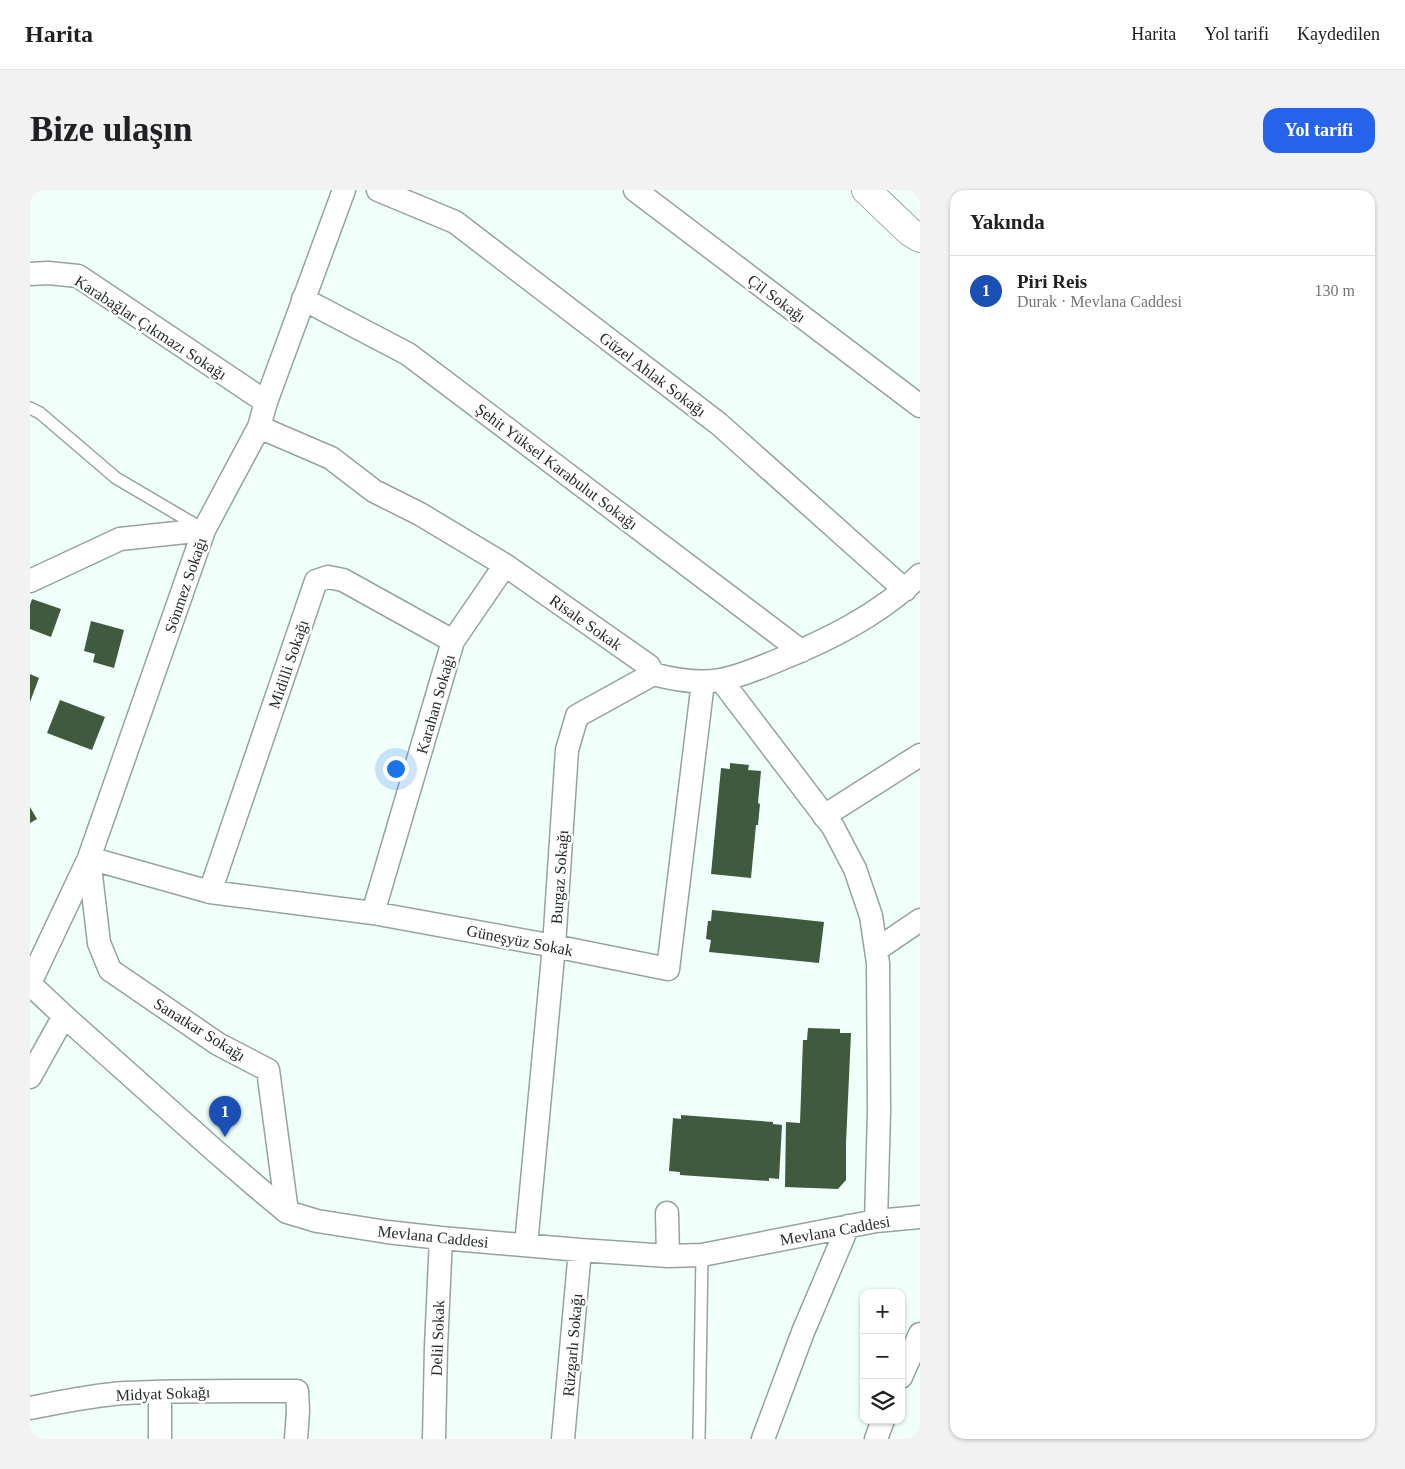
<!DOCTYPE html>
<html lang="tr">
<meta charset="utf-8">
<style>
body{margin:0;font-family:"Times New Roman",serif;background:#f2f2f2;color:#202124}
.controls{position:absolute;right:15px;bottom:15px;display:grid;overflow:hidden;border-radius:10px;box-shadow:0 1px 4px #0004}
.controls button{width:45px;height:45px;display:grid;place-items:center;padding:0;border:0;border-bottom:1px solid #e0e0e0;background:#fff;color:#202124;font:25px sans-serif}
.you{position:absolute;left:365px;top:578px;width:18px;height:18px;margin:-12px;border:4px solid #fff;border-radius:50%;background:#1a73e8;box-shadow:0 0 0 8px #1a73e833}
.badge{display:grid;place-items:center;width:32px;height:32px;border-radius:50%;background:#2563eb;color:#fff;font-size:16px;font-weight:700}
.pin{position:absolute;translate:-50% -41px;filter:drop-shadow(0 1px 2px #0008)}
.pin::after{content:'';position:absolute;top:26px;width:18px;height:15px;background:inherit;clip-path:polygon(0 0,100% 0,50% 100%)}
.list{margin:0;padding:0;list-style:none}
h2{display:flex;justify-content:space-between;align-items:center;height:65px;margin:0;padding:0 20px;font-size:21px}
h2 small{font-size:16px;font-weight:400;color:#757577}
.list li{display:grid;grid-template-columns:32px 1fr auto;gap:15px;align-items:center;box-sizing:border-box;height:70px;padding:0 20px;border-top:1px solid #e0e0e0}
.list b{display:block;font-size:19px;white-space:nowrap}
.list p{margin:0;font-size:16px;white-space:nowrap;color:#757577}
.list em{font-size:16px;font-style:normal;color:#757577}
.icon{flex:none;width:28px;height:28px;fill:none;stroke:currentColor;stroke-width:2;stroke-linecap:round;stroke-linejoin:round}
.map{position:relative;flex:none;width:890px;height:1249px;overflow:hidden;border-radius:15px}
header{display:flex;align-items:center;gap:30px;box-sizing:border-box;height:70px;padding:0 25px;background:#fff;border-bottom:1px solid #e0e0e0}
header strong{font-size:24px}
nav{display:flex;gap:28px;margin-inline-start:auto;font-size:18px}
.intro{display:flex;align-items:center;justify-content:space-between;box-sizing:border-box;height:120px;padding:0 30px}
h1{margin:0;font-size:35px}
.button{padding:12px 22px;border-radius:15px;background:#2563eb;color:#fff;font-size:18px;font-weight:700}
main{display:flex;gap:30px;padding:0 30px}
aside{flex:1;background:#fff;border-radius:15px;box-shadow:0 1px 4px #0004}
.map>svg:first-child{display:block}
</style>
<header>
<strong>Harita</strong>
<nav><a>Harita</a><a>Yol tarifi</a><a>Kaydedilen</a></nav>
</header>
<div class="intro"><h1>Bize ulaşın</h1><a class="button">Yol tarifi</a></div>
<main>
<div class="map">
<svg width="890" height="1249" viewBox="0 0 890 1249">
<rect width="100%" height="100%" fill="#f0fffa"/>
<!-- building -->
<path fill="#3f5a3e" d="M2,409l29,10 -10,28 -21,-8v-24z
M61,431l33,9 -10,38 -21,-6 2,-8 -11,-3z
M0,484l9,4 -9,24z
M30,510l45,17 -13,33 -45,-17z
M700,573l19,2 -1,5 13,1 -3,32 2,1 -2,21h-2l-5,53 -40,-4 10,-106 9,1z
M0,617l7,12 -7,4z
M682,720l112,12 -5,41 -110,-11 2,-12 -5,-1 2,-18h3z
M778,838l32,1v4h11l-5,110v37l-8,9 -53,-2 1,-65 14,1 3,-83h4z
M651,925l92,7v2l9,1 -3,54 -10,-1v3l-89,-6v-3l-11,-1 4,-53 8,1z"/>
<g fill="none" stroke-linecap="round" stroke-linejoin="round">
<!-- lane casing -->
<g stroke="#95a39f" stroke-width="14">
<path id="lane" d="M0,218l10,5 76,65 85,50
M669,1249l3,-184"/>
</g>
<!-- street casing -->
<g stroke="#95a39f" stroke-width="25">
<path id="street" d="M348,0l77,32 264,202 186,166
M605,0l285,216
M0,84l18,-1 30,3 188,126
M273,109l105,55 393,297
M229,237l72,31 43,33 46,23 85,51 144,101 4,8c22,6 44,10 67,6 18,-3 37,-11 54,-18 52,-21 106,-47 146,-87
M0,391l90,-42 84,-9
M691,490l112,147 22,42 16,47 7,47 1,148 -3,110
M794,626l96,-61
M180,702l106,-311 12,-4 15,3 110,61
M343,723l80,-272 52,-76
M846,760l44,-30
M0,793l59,-125 115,-328 55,-103 7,-25 78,-212
M0,794l34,32 150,134 44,38 29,24 30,9 70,11 54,6 139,12 88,6 34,-1 174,-34 44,-4
M0,887l34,-61
M257,1022l-19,-142 -50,-26 -108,-74 -11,-27 -10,-85 121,34 163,21 181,33 114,23 35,-287
M637,1023l1,43
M496,1055l28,-299 13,-196 10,-34 76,-42
M871,1187l19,-43
M130,1202v47
M0,1218c31,-6 63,-13 95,-15 57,-3 115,-2 172,-2l1,20 -2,28
M404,1249l2,-92 5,-109
M533,1249l17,-189
M733,1249l40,-107 45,-106
M846,1249l7,-19"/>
</g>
<!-- secondary casing -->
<g stroke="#95a39f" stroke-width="30">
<path id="secondary" d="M836,0l44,42 10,6"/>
</g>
<!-- lane -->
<use href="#lane" stroke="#fff" stroke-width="11"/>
<!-- street -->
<use href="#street" stroke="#fff" stroke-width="22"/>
<!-- secondary -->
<use href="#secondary" stroke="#fff" stroke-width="28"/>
</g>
<g text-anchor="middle" stroke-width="5" stroke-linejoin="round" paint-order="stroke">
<!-- street labels -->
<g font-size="16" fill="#262c2a" stroke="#fff">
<text transform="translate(747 108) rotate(37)" y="6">Çil Sokağı</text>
<text transform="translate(121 137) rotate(33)" y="6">Karabağlar Çıkmazı Sokağı</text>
<text transform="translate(623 184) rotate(37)" y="6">Güzel Ahlak Sokağı</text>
<text transform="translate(527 276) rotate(37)" y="6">Şehit Yüksel Karabulut Sokağı</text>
<text transform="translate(155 395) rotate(-71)" y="6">Sönmez Sokağı</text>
<text transform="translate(556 432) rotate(35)" y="6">Risale Sokak</text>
<text transform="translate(258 474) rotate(-71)" y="6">Midilli Sokağı</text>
<text transform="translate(405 514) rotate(-74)" y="6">Karahan Sokağı</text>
<text transform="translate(529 687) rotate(-86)" y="6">Burgaz Sokağı</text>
<text transform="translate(490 750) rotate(11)" y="6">Güneşyüz Sokak</text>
<text transform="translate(170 839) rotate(32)" y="6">Sanatkar Sokağı</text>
<text transform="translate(805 1040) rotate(-10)" y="6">Mevlana Caddesi</text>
<text transform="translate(403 1046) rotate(6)" y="6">Mevlana Caddesi</text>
<text transform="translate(407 1148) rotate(-88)" y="6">Delil Sokak</text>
<text transform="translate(542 1155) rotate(-85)" y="6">Rüzgarlı Sokağı</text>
<text transform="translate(133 1203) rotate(-2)" y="6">Midyat Sokağı</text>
</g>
</g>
</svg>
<div class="controls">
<button>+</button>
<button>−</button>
<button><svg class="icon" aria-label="layers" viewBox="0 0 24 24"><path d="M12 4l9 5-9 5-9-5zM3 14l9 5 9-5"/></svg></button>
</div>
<div class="you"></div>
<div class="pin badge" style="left:195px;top:947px;background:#1a4fb4">1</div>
</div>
<aside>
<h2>Yakında<small></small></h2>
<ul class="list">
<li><span class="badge" style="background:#1a4fb4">1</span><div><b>Piri Reis</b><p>Durak · Mevlana Caddesi</p></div><em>130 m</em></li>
</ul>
</aside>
</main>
